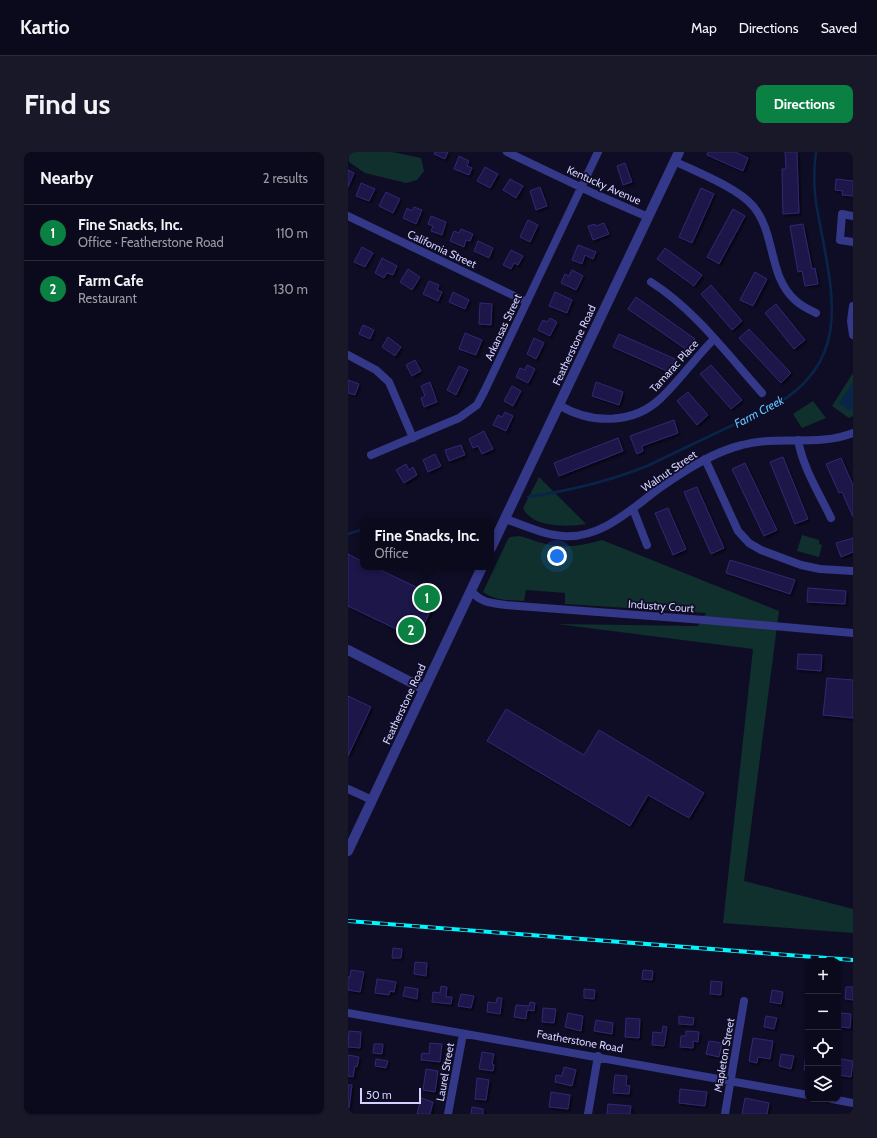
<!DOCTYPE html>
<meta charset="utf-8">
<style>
body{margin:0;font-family:Cabin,sans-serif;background:#191829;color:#f1f3f6}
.controls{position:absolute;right:12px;bottom:12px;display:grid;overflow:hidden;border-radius:8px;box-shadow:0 1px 3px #0004}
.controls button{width:36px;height:36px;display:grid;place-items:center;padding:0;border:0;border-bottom:1px solid #2b2b3b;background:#0b0a1c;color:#f1f3f6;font:20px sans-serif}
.scale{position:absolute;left:12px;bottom:10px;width:61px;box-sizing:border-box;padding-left:4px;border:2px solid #d3d1ff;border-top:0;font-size:11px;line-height:14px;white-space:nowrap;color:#d3d1ff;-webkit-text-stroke:3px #0f0d25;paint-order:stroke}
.you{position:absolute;left:209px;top:404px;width:14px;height:14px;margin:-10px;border:3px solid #fff;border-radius:50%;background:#1a73e8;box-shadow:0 0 0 6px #1a73e833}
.badge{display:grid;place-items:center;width:26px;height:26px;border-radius:50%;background:#0b8043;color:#fff;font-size:13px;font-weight:700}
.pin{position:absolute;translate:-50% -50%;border:2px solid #fff;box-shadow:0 1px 4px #0006}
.popup{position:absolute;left:12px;top:366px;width:134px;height:52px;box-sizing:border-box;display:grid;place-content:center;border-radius:8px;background:#0b0a1c;filter:drop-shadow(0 1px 3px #0005);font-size:13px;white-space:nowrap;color:#9a9aa3}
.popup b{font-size:15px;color:#f1f3f6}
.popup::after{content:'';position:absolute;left:50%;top:100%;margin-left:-8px;border:8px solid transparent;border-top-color:#0b0a1c}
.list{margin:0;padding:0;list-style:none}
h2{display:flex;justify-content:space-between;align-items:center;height:52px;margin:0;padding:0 16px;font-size:17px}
h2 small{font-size:13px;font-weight:400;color:#9a9aa3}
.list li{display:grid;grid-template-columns:26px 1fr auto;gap:12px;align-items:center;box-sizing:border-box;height:56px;padding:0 16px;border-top:1px solid #2b2b3b}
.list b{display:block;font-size:15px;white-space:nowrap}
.list p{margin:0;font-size:13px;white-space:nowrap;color:#9a9aa3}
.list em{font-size:13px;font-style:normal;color:#9a9aa3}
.icon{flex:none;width:22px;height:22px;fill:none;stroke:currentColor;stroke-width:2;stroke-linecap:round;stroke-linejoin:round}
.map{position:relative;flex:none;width:505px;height:962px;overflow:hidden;border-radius:8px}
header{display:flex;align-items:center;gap:24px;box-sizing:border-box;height:56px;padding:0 20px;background:#0b0a1c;border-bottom:1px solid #2b2b3b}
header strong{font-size:19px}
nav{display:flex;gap:22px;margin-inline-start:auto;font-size:14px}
.intro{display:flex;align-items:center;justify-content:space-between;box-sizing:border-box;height:96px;padding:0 24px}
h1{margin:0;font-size:28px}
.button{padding:10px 18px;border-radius:8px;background:#0b8043;color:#fff;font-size:14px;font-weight:700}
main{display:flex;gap:24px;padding:0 24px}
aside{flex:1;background:#0b0a1c;border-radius:8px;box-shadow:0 1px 3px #0004}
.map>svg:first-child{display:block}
</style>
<header>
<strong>Kartio</strong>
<nav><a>Map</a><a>Directions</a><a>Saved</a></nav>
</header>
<div class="intro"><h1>Find us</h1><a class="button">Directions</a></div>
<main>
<aside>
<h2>Nearby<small>2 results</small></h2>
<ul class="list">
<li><span class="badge">1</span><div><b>Fine Snacks, Inc.</b><p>Office · Featherstone Road</p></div><em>110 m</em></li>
<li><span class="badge">2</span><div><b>Farm Cafe</b><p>Restaurant</p></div><em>130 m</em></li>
</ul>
</aside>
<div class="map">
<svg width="505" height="962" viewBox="0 0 505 962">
<defs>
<filter id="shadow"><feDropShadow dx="2" dy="2" stdDeviation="1" flood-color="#0009"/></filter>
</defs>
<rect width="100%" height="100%" fill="#0f0d25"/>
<!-- green -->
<path fill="#0f302c" d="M0,0h44l29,6 3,13 -7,9 -11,3 -41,-10 -16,-11z
M505,221v43l-4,2 -17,-12z
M465,249l13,17 -24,10 -9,-14z
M191,325l47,47c-18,3 -54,4 -63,-16z
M454,383l17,5v4l3,1 -3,12 -22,-6z
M170,384c9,1 16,5 24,7 21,6 40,3 60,-3l177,71 -35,270 109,28v24l-130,-10 30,-274 -196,-25 141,2 8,-13 -141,-9v-11l-39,-3 -2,11c-14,-1 -29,0 -41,-9l25,-53 2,-2z"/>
<!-- water -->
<path fill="#082549" d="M505,230v25l-3,4 -11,-8z"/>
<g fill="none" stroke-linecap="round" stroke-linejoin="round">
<!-- stream -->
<path stroke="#082549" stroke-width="2.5" d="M180,345c39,-6 82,-16 119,-31l130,-62c76,-45 55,-113 42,-185 -5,-22 -6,-45 -3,-67
M34,369l3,-1
M0,382l15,-5"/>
</g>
<!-- building -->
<path fill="#1d1748" stroke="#312876" filter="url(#shadow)" d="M87,0h13l-3,7 -11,-5z
M360,0h27l13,6 -5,13 -36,-16z
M437,0h12l2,61 -16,1 -1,-45h4z
M111,4l10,5 -2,5 5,2 -3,7 -15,-6z
M277,11l7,19 -9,3 -6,-19z
M137,15l13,7 -8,14 -13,-7z
M0,18l6,3 -6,14z
M162,27l13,7 -7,12 -13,-8z
M488,27l17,2v15l-11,-1 1,-4 -8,-1z
M13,31l14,6 -6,12 -13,-5z
M192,35l7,19 -11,4 -6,-19z
M353,36l13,6 -22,49 -13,-6z
M38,40l14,7 -7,14 -14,-7z
M66,55l8,3 -6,14 -13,-6 4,-10 5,3z
M385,57l12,7 -26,48 -12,-7z
M83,64l15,6 -4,13 -11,-4 2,-5 -5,-2z
M180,68l10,5 -8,17 -10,-5z
M256,71l5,11 -16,6 -5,-14 7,-2 1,2z
M455,72l9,45 3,-1 3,16 -13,2 -3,-15 -4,1 -8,-46z
M113,77l12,5 -3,7 -4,-1 -2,7 -14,-6 4,-10 5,2z
M130,89l15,7 -4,10 -15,-7z
M230,93l18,7 -3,7 -8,-4 -3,9 -10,-4z
M14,95l11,6 -8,14 -11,-5z
M317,96l37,27 -8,11 -37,-27z
M163,98l12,6 -5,9 -4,-2 -3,6 -8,-4z
M34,106l15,8 -4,9 -6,-2 -3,5 -9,-5z
M60,117l12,8 -8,13 -12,-8z
M224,118l11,6 -7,14 -15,-7 4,-9 4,2z
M407,120l12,7 -14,27 -13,-6z
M81,129l10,4 -2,5 5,2 -4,9 -15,-7z
M363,133l31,36 -10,9 -31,-36z
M105,140l16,8 -4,9 -16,-7z
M207,140l17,8 -5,13 -18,-7z
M288,145l59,42 -8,11 -59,-41z
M132,151l12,1 -1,21 -12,-1z
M428,152l29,36 -11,9 -29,-36z
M202,166l7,4 -7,14 -12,-6 5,-10 4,2z
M15,173l11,5 -4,9 -11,-5z
M401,177l42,44 -10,10 -42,-45z
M117,181l17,7 -6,15 -17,-6z
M271,182l56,25 -6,13 -56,-25z
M40,185l13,10 -6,9 -13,-9z
M186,186l10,5 -8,16 -9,-5z
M67,208l6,11 -9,5 -6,-11z
M179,213l8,4 -7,14 -12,-6 4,-9 5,2z
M363,213l31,35 -11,9 -31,-35z
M111,214l9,4 -12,25 -9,-5z
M0,228l11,4 -4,11 -7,-2z
M82,230l7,20 -13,5 -3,-9 4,-2 -4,-10z
M248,230l27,10 -4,13 -27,-9z
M164,234l9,5 -8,15 -9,-5z
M340,240l20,23 -11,10 -20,-24z
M157,260l8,4 -7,15 -13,-6 5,-10 4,2z
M326,268l4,13 -36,13 1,5 -6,3 -7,-18z
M136,279l9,18 -11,5 -4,-8 -5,2 -4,-9z
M270,286l5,13 -64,25 -5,-13z
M113,293l4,10 -16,6 -4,-11z
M87,302l6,12 -13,6 -5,-12z
M435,305l25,62 -13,5 -25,-62z
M493,306l12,27v32l-11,-25 -3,1 -13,-29z
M397,311l32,67 -13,6 -32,-67z
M58,312l3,6 4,-3 4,8 -13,8 -8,-13z
M349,335l27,61 -13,6 -27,-62z
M320,356l18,41 -13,6 -18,-42z
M505,386v14l-12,5 -5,-14z
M0,402l15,8v5h11l63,30 -20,42 -69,-33z
M382,408l65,20 -5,14 -64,-21z
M460,436l38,3 -1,13 -38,-2z
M450,502l24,1 -1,16 -24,-2z
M479,526l26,2v38l-30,-3z
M0,544l23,11 -23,49z
M158,557l78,46 15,-25 105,63 -15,25 -41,-23 -18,31 -143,-85z
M45,796l9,1 -1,9h-9z
M67,810l12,1 -1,13 -12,-2z
M3,818l13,2 -4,20 -12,-2v-13h2z
M295,818l10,1 -1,9 -10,-1z
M29,827l19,3 -2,10 -4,-1 -1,4 -14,-2z
M363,829l11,1 -1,13 -11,-1z
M93,834l6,1 -1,10h6l-1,7 -19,-2 1,-10 7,1z
M57,835l13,2 -1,10 -14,-3z
M498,835h7v13l-8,-1z
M236,837l11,1 -1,9 -10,-1z
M424,838l11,2 -2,12 -11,-2z
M113,842l13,2 -3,12 -13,-2z
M149,846h5l-2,16 -13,-2 1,-10 8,1z
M182,850l5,1 -1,8 -7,-1 -1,9 -12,-2 2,-12 13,1z
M195,856l13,1 -2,14 -12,-1z
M220,861l15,3 -2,15 -16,-4z
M493,861l10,1 -1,14 -10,-1z
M331,864l15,2 -1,7 -14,-1z
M418,864l11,2 -3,11 -10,-2z
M278,866l14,1 -1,19 -14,-1z
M248,868l17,3 -1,11 -18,-3z
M315,874l4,1 -3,19 -12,-1 1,-13 9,1z
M1,879l12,1 -1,16 -12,-1z
M338,879l13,1 -1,10 -5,-1v7l-13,-1 1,-11h5z
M405,886l20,3 -3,18 -12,-2 -1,6 -8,-2z
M361,889l13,2 -3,14 -13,-3z
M82,891l12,1 -2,18 -19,-2 1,-7 7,1z
M26,892h9l-1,10 -9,-1z
M134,900l12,2 -2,10 2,1 -1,6 -14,-2z
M458,901h2v17h-4z
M433,902l13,2 -3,13 -12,-3z
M0,903l11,2 -2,10 -2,-1 -2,11 -5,-1z
M28,907l12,2 -2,7 -11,-2z
M493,907l12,2 -2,16 -13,-2z
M216,915l12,3 -4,16 -17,-4 1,-7 6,1z
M78,917l12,2 -3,21 -12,-2z
M267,923l12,1 -1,9 4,1 -1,8 -16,-1z
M129,926l12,2 -3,20 -11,-1z
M0,933h4l-3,23h-1z
M332,937l27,3 -2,14 -26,-3z
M203,940l19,3 -2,14 -19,-2z
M73,946l12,4 -3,12h-13z
M397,946l24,5 -2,11h-25z
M260,952l23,2 -1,8h-23z
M124,955l11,2v5h-12z"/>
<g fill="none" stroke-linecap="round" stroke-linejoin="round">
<!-- minor -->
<path stroke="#343888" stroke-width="8" d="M159,0l88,42 53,23
M326,9c23,11 64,27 79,45 23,27 15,70 42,94 6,6 13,9 21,13
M0,64l179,86
M505,64l-11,-2 -2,26 13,2
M303,130c44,28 76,72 111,111
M505,154l-2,15 2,14
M0,203l28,15 13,12 24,56
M211,253c31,19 74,20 102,-7 19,-18 34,-40 53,-59
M450,288c5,28 21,53 33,78
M23,303l88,-37 18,-13 7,-13 114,-240
M357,307l33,72 11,12 12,7 40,15 19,4 33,2
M285,357l14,36
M157,367c19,6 38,16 58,17 39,3 69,-28 98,-49 24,-17 52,-35 81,-42 37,-10 76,2 111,-12
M123,439c11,12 19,12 35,14l198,15 149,13
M0,637l24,11
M0,861l460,82
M484,947l21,4
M100,962l15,-80
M240,962l10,-58
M377,962l19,-113"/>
<!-- tertiary -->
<path stroke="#343888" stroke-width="10" d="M143,396l188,-396
M0,498l76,39
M0,699l134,-284"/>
<!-- rail casing -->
<g stroke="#00f7fc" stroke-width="4">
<path id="rail" d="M0,769l505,39"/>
</g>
<!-- rail -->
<use href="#rail" stroke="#0f0d25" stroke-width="2.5" stroke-dasharray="8" stroke-linecap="butt"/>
</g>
<g text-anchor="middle" stroke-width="3.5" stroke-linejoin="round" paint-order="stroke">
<!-- street labels -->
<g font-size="11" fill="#d3d1ff" stroke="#0f0d25">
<text transform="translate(256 33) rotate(24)" y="4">Kentucky Avenue</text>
<text transform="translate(94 97) rotate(25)" y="4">California Street</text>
<text transform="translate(155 175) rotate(-65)" y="4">Arkansas Street</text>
<text transform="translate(226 193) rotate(-65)" y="4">Featherstone Road</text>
<text transform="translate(326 214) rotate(-48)" y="4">Tamarac Place</text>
<text transform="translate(321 319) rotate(-34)" y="4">Walnut Street</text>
<text transform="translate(313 454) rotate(4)" y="4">Industry Court</text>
<text transform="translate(56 552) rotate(-65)" y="4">Featherstone Road</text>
<text transform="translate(232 889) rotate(10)" y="4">Featherstone Road</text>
<text transform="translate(376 903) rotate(-80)" y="4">Mapleton Street</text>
<text transform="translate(97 920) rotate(-80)" y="4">Laurel Street</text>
</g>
<!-- water labels -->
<g font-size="12" font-style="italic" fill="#5fc2ff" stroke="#0f0d25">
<text transform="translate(411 260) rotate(-28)" y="4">Farm Creek</text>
</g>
</g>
</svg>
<div class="controls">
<button>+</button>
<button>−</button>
<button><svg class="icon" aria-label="locate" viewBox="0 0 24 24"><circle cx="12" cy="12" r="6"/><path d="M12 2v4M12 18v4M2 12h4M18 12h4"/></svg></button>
<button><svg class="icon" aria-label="layers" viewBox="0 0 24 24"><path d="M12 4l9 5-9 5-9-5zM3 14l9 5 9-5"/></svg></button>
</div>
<div class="scale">50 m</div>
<div class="you"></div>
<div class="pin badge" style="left:79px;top:446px">1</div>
<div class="popup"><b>Fine Snacks, Inc.</b>Office</div>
<div class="pin badge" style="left:63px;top:478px">2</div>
</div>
</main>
